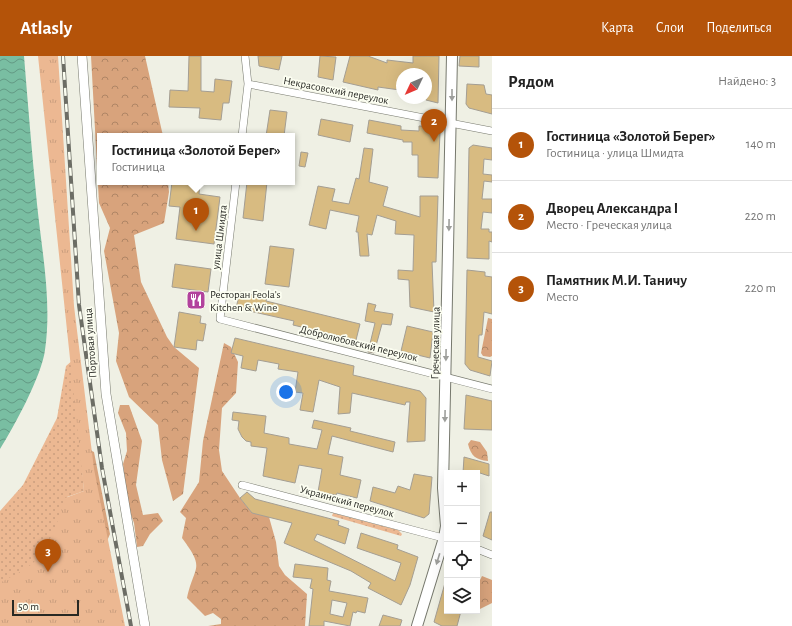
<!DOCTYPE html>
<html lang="ru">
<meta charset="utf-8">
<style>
body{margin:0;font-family:"Alegreya Sans",sans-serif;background:#f2f2f2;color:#222}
.controls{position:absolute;right:12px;bottom:12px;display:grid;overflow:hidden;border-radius:0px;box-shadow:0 4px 16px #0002}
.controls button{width:36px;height:36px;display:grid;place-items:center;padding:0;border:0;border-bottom:1px solid #e0e0e0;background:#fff;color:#222;font:20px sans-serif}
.compass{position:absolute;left:396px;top:12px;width:36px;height:36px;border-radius:50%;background:#fff;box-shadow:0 4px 16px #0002;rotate:226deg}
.scale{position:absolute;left:12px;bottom:10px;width:67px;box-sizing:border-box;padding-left:4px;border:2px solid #282924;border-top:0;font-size:11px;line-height:14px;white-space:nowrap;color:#282924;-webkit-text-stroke:3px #fcfef1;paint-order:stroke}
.you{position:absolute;left:286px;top:336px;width:14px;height:14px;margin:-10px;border:3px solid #fff;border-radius:50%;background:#1a73e8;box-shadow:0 0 0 6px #1a73e833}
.badge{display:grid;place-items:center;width:26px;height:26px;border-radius:50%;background:#b45309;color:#fff;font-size:13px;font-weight:700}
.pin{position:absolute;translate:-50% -33px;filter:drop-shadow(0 1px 2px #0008)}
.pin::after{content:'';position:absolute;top:21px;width:14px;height:12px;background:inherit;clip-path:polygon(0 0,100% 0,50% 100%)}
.popup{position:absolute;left:97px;top:77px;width:198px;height:52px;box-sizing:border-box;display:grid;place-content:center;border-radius:0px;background:#fff;filter:drop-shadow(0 1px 3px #0005);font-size:13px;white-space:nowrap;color:#767676}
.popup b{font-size:15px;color:#222}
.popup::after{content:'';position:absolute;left:50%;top:100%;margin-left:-8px;border:8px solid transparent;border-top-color:#fff}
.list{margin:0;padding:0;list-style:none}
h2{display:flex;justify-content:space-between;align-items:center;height:52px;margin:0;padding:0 16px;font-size:17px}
h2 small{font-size:13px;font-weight:400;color:#767676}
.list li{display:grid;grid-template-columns:26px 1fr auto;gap:12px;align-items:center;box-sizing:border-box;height:72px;padding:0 16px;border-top:1px solid #e0e0e0}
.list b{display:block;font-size:15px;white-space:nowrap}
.list p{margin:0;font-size:13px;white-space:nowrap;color:#767676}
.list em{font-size:13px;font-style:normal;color:#767676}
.icon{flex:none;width:22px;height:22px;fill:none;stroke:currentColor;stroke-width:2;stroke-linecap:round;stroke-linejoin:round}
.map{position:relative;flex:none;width:492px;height:570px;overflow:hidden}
header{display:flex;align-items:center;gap:24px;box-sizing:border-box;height:56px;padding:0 20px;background:#b45309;color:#fff}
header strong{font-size:19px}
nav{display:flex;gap:22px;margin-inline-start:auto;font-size:14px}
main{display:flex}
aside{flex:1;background:#fff}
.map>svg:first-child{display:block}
</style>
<header>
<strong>Atlasly</strong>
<nav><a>Карта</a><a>Слои</a><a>Поделиться</a></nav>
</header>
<main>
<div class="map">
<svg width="492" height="570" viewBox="0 0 492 570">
<defs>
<pattern id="grass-dots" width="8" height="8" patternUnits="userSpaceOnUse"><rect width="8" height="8" fill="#ecb892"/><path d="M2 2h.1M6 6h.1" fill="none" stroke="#ca9e7e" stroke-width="1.8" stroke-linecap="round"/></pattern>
<pattern id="forest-crowns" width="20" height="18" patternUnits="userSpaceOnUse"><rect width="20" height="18" fill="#d8a37c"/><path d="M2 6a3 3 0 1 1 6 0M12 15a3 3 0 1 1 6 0" fill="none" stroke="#af8565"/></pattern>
<pattern id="park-tufts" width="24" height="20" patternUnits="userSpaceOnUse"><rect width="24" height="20" fill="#ecb892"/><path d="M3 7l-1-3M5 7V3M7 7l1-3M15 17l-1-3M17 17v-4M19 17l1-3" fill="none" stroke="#ca9e7e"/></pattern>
<pattern id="water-waves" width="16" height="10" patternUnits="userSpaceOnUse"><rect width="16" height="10" fill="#79bea2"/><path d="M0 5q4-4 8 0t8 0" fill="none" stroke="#639a84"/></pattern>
</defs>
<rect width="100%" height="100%" fill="#eff0e4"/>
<!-- grass -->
<path fill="url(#grass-dots)" d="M74,303l10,132 -17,6 2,12 -22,50 -47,31v-79l23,-26 34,-67 9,-52z
M333,457l65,17 4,4 -1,2 -69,-20z"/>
<!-- forest -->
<path fill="url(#forest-crowns)" d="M91,0h54l18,80h-63v46h68l1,10 -5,31 -30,12 7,47 26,55 7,10 25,21 -16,126 -10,7 -11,-41 -4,-35 -29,-28 -13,-36 3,-28 -15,-82 6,-23 -11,-25z
M488,262l4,1v37l-2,1 -7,-1 -2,-3z
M224,287l7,4 7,15 -2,31 -14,15 -3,42 3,21 18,27 12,15 17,4 7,25 3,24 6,9 22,19 -2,32h-97l13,-2v-5l-8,-6 -8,3 -18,-18c7,-33 19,-28 -5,-60l4,-20 -6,-6 19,-30 4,-41z
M120,349h9l13,36 -6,44 7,30 15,-2 5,8 -13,13 -7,12 -6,1 -3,-24 -5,-14 -3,-20 -3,-25 4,-13 -1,-18 -8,-20z
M471,384l9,2 7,10 1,9c-12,-1 -17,-5 -20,-17z
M88,393l6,3 16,82 -3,7z
M482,520l10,4v23l-12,6h-3v-23z"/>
<!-- park -->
<path fill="url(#park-tufts)" d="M38,0h20l16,250 20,163 31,157h-125v-43c10,-6 23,-12 32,-19 17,-16 27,-44 33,-66l19,-7z"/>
<!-- water -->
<path fill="url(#water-waves)" d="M0,0h24c4,49 8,99 13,148 5,48 15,98 8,146 -3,25 -31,77 -45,99z"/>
<!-- building -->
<path fill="#d8bb81" stroke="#a49e93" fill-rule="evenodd" d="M189,0h12v35l13,1 1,-13 17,2 -3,22h-6l-2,17 -22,-2 1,-10 -31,-1 1,-17 18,1z
M258,0h24l-3,14 -20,-4z
M320,0l16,1 -3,23 -15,-3z
M350,0h18l19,7v-3l26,3v-7h26l-1,47 -12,-3v-26h-24l-2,16 -22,-3v3l-35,-8z
M460,0h19v11l-20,-1z
M467,28l17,1 2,9 6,1v19l-23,-6 -3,-4z
M270,54l17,2 -3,24h-18z
M321,63l32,6 -3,17 -32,-7z
M369,64l32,6v4l18,1v-5l13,1 -1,5 9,1 -2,45 -20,-1v-22h-6v-13h-9v-2l-36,-7z
M473,89l19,3v12l-8,-1 -1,15 9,1v7l-8,-1 -2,18h10v14l-9,-1 -2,17h8v3h3v10l-3,-1v18l-22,-1 2,-110z
M364,92l9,1 -4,33 19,5 -5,19 37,11v-21h18l-2,66h-4l2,50 -24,-5 -1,-27 -11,-1v-9l15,1 1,-36 -19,-1 1,-13 -19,-6 -5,20 -5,-1 2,22h-9l-2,-24h-2l3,-16 -29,-6 -4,19 -17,-4 9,-39 17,3 -3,12 17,3 7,-26 3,1z
M301,96l7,1 -3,14 -6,-1z
M172,126h28l-1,12 21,3 -6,47 -38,-5 4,-32 -11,-1z
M247,126h20l-4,39 -20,-3z
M270,190l24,3 -5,38 -24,-3z
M175,208l36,5 -3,23 -36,-5z
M467,214l18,2v4l7,1v37l-8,-2 -2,23h-3l-1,22 14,4 -2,15 -20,-6 -5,-6z
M240,236l27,6 -1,3 94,23 -4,16 -63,-15 1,-4 -58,-13z
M368,247l8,2 -2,6 19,3 -2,11 -9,-1 -8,29 -6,-1 7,-29 -10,-2z
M179,256l22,4 -1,7 6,1 -3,17 -6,-1 -1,10 -22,-3z
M407,270l26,6 -3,26 -29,-7z
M235,282l119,28 -1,9 67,16 6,7 -1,43 -18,1 3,-40h-4l-1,3 -53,-12 -2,20 -12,1 2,-27 -21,-7 -6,32 -13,-2 3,-17 -8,-1 3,-20 -20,-3 1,-5 -21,-4 -2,11 -15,-3 2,-12 -12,-3z
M466,339l26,6v29l-28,-1z
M233,356l33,4 -2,17 25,5v6l28,5 5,-19 -10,-2 2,-8 37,8 -1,3 45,11 -2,10 -61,-16 -4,18 15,3 -3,18 21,5 -4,18 -20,-5 -1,2 -18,-3 4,-23 -23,-4 -4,18 -32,-7 4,-28 -16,-2v-4l-5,-1 -4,-4 -4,-8 1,-8 -7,-1z
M464,401l25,7v12l-9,-3h-17z
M414,418l18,3 -3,37 -5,4 -54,-17 3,-14 22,6 3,-7 12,4z
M247,436l8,7 84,22 -1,4 11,4 -4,15 -28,-10 -3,6 81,41 6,-18 -44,-15 4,-15 37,12 -1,4 21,8 -8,28 -9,20 -33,-17 3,-5 -20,-12 -67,-28 8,-20 -40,-10 -12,-15z
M490,456h2v28l-9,-4z
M295,508l33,4 -1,12 4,1 -2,10 39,7 -3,15 -8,-2 -1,2 -3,-1 -3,14 -26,-5v5h-15l4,-37 -3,-1 2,-9 -19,-2zM332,544l15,3 -4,14 -13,-3z
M445,527h2v28h14l-4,15h-15l-8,-4z
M383,559l19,5 -2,6h-21z"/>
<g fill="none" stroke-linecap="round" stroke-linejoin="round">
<!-- minor casing -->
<g stroke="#76786d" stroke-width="8">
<path id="minor" d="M248,28l244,47
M242,80l6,-52 -3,-28
M236,126l-16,137 272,70
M242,429l205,54
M477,493l15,6"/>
</g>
<!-- tertiary casing -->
<g stroke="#76786d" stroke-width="10">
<path id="tertiary" d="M82,0l24,338 39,232"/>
</g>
<!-- secondary casing -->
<g stroke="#76786d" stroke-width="12">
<path id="secondary" d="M417,570l27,-88 2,-12 -3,-38 9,-432"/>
</g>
<!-- minor -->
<use href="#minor" stroke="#fff" stroke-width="7"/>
<!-- tertiary -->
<use href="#tertiary" stroke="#fff" stroke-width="9"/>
<!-- secondary -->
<use href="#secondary" stroke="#fff" stroke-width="10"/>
<!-- rail casing -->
<g stroke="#6c6d65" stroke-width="4">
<path id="rail" d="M63,0l16,249 23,163 29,158"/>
</g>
<!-- rail -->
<use href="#rail" stroke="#fcfef1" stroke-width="2.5" stroke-dasharray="8" stroke-linecap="butt"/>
</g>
<!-- one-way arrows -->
<defs><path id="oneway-solid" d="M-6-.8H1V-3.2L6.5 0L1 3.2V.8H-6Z"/></defs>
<g fill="#9e9f9c">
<use href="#oneway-solid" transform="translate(452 39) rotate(90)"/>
<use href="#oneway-solid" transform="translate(449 169) rotate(91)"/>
<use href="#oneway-solid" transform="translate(446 299) rotate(91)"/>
<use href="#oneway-solid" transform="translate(445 360) rotate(91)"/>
<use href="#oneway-solid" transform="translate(438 503) rotate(107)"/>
</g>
<!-- icons -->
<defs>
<g id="restaurant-square" transform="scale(1)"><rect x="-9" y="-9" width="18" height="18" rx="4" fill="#b2429d" stroke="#fcfef1"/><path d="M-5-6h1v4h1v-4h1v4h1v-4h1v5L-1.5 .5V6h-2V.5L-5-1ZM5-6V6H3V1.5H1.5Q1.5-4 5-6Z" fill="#fff"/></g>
</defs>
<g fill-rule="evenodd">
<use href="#restaurant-square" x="196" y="244"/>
</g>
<g text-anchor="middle" stroke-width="3.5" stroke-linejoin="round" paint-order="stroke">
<!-- street labels -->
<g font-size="11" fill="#282924" stroke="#fcfef1">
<text transform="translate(336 34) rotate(11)" y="4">Некрасовский переулок</text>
<text transform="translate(219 181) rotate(-83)" y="4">улица Шмидта</text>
<text transform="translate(90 287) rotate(-94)" y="4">Портовая улица</text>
<text transform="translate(359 287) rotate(14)" y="4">Добролюбовский переулок</text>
<text transform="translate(435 287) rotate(-89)" y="4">Греческая улица</text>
<text transform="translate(347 445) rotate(15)" y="4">Украинский переулок</text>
</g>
<!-- poi labels -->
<g font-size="11" fill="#282924" stroke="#fcfef1" text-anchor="start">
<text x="210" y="242">Ресторан Feola’s<tspan x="210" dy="13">Kitchen &amp; Wine</tspan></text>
</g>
</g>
</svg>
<div class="controls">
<button>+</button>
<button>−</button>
<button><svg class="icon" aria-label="locate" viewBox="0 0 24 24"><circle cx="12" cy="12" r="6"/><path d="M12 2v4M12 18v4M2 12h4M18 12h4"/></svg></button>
<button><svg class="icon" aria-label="layers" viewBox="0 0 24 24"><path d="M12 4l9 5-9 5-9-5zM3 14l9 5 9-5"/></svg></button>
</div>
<svg class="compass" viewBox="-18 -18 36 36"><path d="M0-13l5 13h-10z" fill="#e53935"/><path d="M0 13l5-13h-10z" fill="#767676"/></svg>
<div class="scale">50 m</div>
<div class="you"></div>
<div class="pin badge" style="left:196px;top:175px">1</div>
<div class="popup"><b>Гостиница «Золотой Берег»</b>Гостиница</div>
<div class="pin badge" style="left:434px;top:86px">2</div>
<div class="pin badge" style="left:48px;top:516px">3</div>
</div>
<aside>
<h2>Рядом<small>Найдено: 3</small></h2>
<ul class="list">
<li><span class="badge">1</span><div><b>Гостиница «Золотой Берег»</b><p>Гостиница · улица Шмидта</p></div><em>140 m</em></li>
<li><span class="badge">2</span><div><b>Дворец Александра I</b><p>Место · Греческая улица</p></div><em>220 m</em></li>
<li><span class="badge">3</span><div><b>Памятник М.И. Таничу</b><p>Место</p></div><em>220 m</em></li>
</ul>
</aside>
</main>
